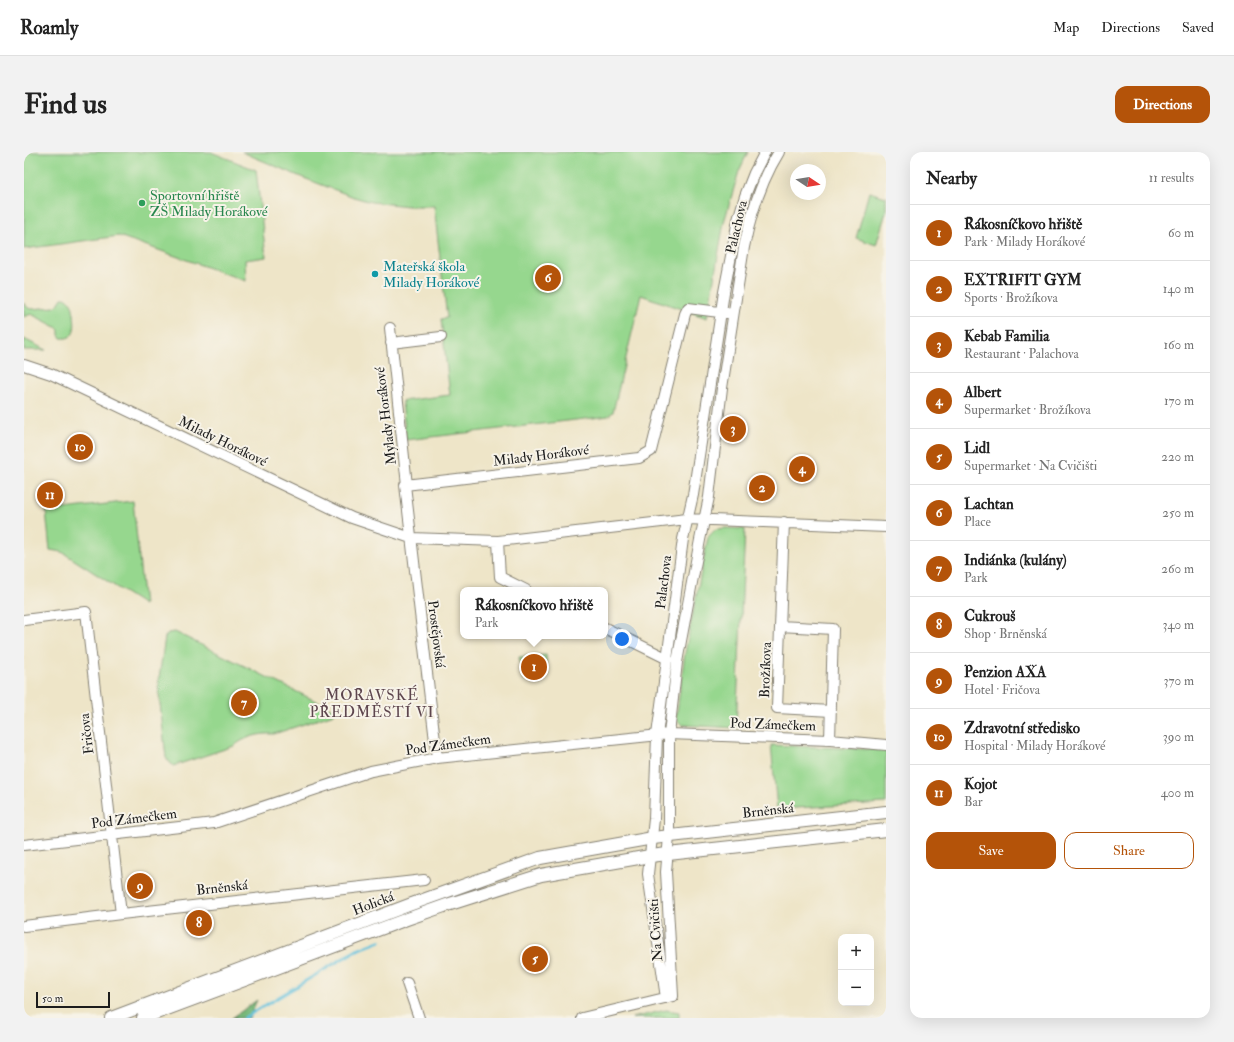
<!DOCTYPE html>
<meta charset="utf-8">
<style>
body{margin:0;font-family:"IM FELL Double Pica",serif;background:#f2f2f2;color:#222}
.controls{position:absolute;right:12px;bottom:12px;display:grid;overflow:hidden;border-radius:8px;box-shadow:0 4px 16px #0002}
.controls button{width:36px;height:36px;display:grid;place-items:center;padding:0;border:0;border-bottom:1px solid #e0e0e0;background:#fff;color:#222;font:20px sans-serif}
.compass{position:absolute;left:766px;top:12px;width:36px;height:36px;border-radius:50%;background:#fff;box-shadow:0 4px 16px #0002;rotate:102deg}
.scale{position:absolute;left:12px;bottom:10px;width:74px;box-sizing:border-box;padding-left:4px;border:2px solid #1c1c1c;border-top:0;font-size:11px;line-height:14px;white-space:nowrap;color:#1c1c1c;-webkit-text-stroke:3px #f7f3e8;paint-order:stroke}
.you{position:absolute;left:598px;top:487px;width:14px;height:14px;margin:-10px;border:3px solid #fff;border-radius:50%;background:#1a73e8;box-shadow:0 0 0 6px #1a73e833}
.badge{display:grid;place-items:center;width:26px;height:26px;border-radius:50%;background:#b45309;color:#fff;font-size:13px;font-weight:700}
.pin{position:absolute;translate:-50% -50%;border:2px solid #fff;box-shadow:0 1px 4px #0006}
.popup{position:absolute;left:436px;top:435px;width:148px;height:52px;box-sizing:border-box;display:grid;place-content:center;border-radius:8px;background:#fff;filter:drop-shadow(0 1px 3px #0005);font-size:13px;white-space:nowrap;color:#767676}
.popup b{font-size:15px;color:#222}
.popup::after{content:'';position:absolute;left:50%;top:100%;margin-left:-8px;border:8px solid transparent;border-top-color:#fff}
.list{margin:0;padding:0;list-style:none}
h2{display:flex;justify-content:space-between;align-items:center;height:52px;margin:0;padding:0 16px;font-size:17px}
h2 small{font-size:13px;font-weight:400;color:#767676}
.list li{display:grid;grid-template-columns:26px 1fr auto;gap:12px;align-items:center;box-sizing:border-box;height:56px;padding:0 16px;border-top:1px solid #e0e0e0}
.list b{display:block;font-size:15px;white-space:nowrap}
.list p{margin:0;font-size:13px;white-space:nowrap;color:#767676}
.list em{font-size:13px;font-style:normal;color:#767676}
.actions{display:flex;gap:8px;padding:12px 16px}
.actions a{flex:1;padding:9px 0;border:1px solid #b45309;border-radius:12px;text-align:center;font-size:14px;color:#b45309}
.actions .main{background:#b45309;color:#fff}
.map{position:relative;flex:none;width:862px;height:866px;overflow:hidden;border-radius:12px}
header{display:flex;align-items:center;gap:24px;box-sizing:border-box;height:56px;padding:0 20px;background:#fff;border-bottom:1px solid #e0e0e0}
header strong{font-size:19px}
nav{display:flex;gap:22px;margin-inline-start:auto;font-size:14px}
.intro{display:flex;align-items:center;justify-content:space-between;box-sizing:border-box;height:96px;padding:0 24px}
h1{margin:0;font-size:28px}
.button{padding:10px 18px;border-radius:12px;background:#b45309;color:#fff;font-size:14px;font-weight:700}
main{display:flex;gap:24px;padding:0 24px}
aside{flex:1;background:#fff;border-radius:12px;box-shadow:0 4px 16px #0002}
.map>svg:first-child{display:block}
</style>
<header>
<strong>Roamly</strong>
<nav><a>Map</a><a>Directions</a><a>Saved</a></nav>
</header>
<div class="intro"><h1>Find us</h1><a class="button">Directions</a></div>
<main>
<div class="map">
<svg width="862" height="866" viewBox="0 0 862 866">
<defs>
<pattern id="forest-firs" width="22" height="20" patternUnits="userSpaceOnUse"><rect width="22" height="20" fill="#78b879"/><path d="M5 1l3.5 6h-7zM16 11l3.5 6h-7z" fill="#629562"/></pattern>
</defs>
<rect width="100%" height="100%" fill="#f7f3e8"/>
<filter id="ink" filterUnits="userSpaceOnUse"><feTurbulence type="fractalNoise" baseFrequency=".025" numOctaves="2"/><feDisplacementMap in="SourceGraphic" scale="8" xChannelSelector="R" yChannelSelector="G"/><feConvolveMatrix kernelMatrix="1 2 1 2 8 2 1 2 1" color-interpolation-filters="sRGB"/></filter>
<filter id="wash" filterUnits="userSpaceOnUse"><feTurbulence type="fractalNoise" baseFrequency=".012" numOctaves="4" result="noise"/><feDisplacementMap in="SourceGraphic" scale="16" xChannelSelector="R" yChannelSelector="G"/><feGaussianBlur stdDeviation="0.9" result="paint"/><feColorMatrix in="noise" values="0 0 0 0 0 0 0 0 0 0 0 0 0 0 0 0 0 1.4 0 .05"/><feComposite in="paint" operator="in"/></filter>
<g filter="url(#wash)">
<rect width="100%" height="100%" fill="#eee5c8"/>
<!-- green -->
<path fill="#96d78e" stroke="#597a55" d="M0,0h187l45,18 10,87 -21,3 1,21 -127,-45 -95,13z
M218,0h506l-9,19 -15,51 -17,96 -66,-23 -28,117 -5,4 -7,1 -195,23 -4,-39 48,-6 -9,-76 6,-1 -13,-112h-26l-37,-4 -17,-5 -53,-20z
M845,40l17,5v15l-10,33 -20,-7z
M38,146c3,0 4,0 6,2 5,3 5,9 6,15 1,10 3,25 -13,23l-2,-3v-5l-3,-3 -25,-13 -7,3v-14l4,5 3,1 23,-2 3,-1z
M0,187l22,11h-22z
M109,349l11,104 -82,-53 -12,-2 -4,-39z
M702,376l19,1 -9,199 -54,-3 -6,-6 9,-66 23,-116 8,-8z
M151,480l157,77 2,5 -60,20c-15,-1 -29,3 -40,12l-61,20 -7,-8 -8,-73 7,-48 3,-4z
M522,503l2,21 -25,3 -4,-22z
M747,593l115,5v53l-109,6z
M642,858l13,2v6h-47z"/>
<!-- forest -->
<path fill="url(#forest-firs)" stroke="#4a6a4a" d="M233,848l-8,18h-17z"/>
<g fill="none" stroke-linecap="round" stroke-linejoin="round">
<!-- stream -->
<path stroke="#5fc1dd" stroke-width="3" d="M220,866l113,-68 23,-9"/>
</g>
</g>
<g filter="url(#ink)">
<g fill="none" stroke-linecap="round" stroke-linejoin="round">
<!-- minor casing -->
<g stroke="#858072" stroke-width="12">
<path id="minor" d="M366,176l17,157
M367,191l50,-6
M0,213l27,9 301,144 59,20 87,3 189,-22 199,8
M760,370l-7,186 54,3
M474,389l2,36 26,13
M0,468l62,-8 35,302
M756,474l53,3 -3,111
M581,476l63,31
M413,606l-32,-273 234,-27 12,-7 34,-137 3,-6 39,5
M0,693l190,-22 157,-52 66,-13 232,-24 161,6 56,5
M0,774l97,-12 303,-34
M383,831l12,35
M642,846l-18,-124 6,-55 3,-84 26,-196 10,-44 31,-203 14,-72 7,-24 9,-23 11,-21
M558,866l91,-22 -7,-124 3,-36v-102l8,-72 23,-122 9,-43 13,-109 22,-141c7,-34 17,-66 35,-95"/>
</g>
<!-- major casing -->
<g stroke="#858072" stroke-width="14">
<path id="major" d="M87,866l298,-113 131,-47 113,-20 233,-26
M119,866l264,-99 40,-14 94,-30 109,-19 236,-26"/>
</g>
<!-- minor -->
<use href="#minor" stroke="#fff" stroke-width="10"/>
<!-- major -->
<use href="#major" stroke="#fff" stroke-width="12"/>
</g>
</g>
<!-- markers -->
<circle fill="#2e9e5b" stroke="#f7f3e8" stroke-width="1.5" cx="118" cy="51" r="4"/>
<circle fill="#0f9aa8" stroke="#f7f3e8" stroke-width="1.5" cx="351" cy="122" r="4"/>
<g text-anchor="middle" stroke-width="4" stroke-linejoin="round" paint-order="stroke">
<!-- leisure labels -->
<g font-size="14" fill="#27864d" stroke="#f7f3e8" text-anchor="start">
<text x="126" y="48">Sportovní hřiště<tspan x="126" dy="16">ZŠ Milady Horákové</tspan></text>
</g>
<!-- street labels -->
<g font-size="14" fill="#1c1c1c" stroke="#f7f3e8">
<text transform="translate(712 75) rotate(-77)" y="5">Palachova</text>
<text transform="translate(361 264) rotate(-97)" y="5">Mylady Horákové</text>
<text transform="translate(199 289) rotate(26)" y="5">Milady Horákové</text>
<text transform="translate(517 303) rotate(-7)" y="5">Milady Horákové</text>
<text transform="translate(639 430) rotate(-83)" y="5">Palachova</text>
<text transform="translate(413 482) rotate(83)" y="5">Prostějovská</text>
<text transform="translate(741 518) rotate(-88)" y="5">Brožíkova</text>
<text transform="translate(749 572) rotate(2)" y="5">Pod Zámečkem</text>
<text transform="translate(62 582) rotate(-97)" y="5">Fričova</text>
<text transform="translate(424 592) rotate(-8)" y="5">Pod Zámečkem</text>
<text transform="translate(744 658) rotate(-6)" y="5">Brněnská</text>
<text transform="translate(110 666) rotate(-7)" y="5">Pod Zámečkem</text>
<text transform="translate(198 735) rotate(-6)" y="5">Brněnská</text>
<text transform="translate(349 751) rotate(-21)" y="5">Holická</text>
<text transform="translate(631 778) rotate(-94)" y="5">Na Cvičišti</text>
</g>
<!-- culture labels -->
<g font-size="14" fill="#0d838f" stroke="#f7f3e8" text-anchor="start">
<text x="359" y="119">Mateřská škola<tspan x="359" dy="16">Milady Horákové</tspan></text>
</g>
<!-- neighbourhood labels -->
<g font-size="15" letter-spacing="1" fill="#5e464e" stroke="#f7f3e8">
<text x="348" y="548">MORAVSKÉ<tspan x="348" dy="17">PŘEDMĚSTÍ VI</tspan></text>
</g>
</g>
</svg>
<div class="controls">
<button>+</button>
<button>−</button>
</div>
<svg class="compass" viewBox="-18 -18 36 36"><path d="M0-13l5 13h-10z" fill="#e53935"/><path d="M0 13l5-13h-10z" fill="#767676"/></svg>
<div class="scale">50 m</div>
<div class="you"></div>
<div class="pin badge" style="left:510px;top:515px">1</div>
<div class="popup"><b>Rákosníčkovo hřiště</b>Park</div>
<div class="pin badge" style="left:738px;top:336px">2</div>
<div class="pin badge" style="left:709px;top:277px">3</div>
<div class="pin badge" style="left:778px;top:317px">4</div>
<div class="pin badge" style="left:511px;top:807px">5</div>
<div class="pin badge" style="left:524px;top:126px">6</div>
<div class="pin badge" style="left:220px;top:551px">7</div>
<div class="pin badge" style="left:175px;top:771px">8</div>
<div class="pin badge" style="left:116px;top:734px">9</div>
<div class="pin badge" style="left:56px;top:295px">10</div>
<div class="pin badge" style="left:26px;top:343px">11</div>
</div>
<aside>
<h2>Nearby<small>11 results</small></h2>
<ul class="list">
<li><span class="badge">1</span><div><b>Rákosníčkovo hřiště</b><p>Park · Milady Horákové</p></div><em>60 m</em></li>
<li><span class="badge">2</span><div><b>EXTRIFIT GYM</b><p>Sports · Brožíkova</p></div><em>140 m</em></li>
<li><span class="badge">3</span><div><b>Kebab Familia</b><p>Restaurant · Palachova</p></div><em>160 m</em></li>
<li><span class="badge">4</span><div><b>Albert</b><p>Supermarket · Brožíkova</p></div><em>170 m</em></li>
<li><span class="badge">5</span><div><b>Lidl</b><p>Supermarket · Na Cvičišti</p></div><em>220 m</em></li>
<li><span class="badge">6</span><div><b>Lachtan</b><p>Place</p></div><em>250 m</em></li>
<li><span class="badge">7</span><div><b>Indiánka (kulány)</b><p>Park</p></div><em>260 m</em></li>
<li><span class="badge">8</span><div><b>Cukrouš</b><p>Shop · Brněnská</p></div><em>340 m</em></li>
<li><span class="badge">9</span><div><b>Penzion AXA</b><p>Hotel · Fričova</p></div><em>370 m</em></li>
<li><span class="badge">10</span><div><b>Zdravotní středisko</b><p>Hospital · Milady Horákové</p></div><em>390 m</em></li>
<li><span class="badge">11</span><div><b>Kojot</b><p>Bar</p></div><em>400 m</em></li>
</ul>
<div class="actions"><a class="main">Save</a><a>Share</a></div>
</aside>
</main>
